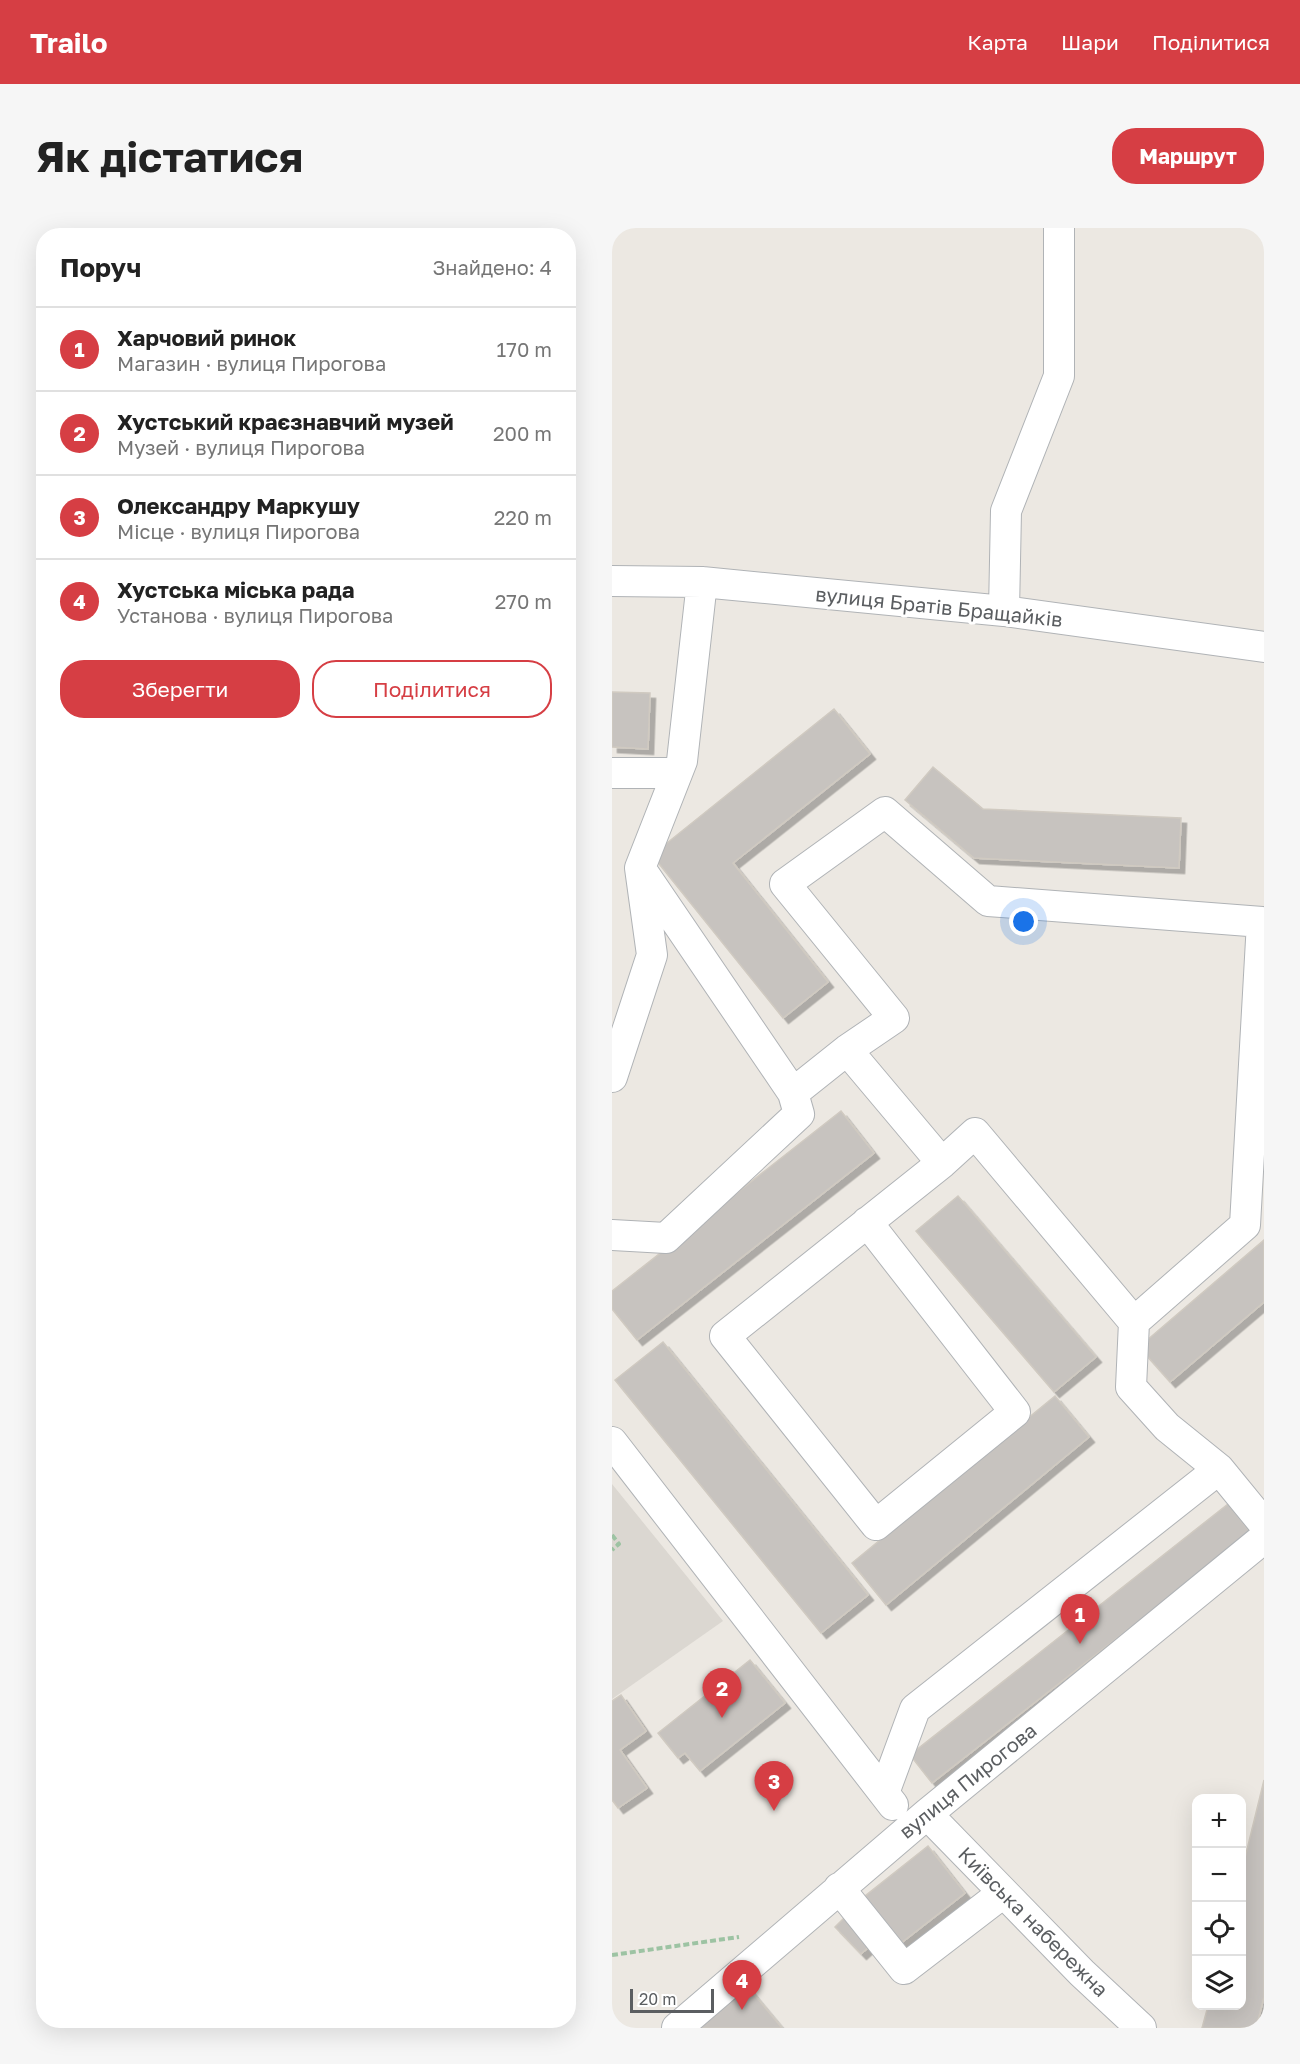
<!DOCTYPE html>
<html lang="uk">
<meta charset="utf-8">
<style>
body{margin:0;font-family:"Golos Text",sans-serif;background:#f6f6f6;color:#222}
.controls{position:absolute;right:18px;bottom:18px;display:grid;overflow:hidden;border-radius:12px;box-shadow:0 6px 24px #0002}
.controls button{width:54px;height:54px;display:grid;place-items:center;padding:0;border:0;border-bottom:2px solid #e0e0e0;background:#fff;color:#222;font:30px sans-serif}
.scale{position:absolute;left:18px;bottom:15px;width:84px;box-sizing:border-box;padding-left:6px;border:3px solid #5b5e61;border-top:0;font-size:16px;line-height:21px;white-space:nowrap;color:#5b5e61;-webkit-text-stroke:4px #fff;paint-order:stroke}
.you{position:absolute;left:412px;top:694px;width:21px;height:21px;margin:-15px;border:4px solid #fff;border-radius:50%;background:#1a73e8;box-shadow:0 0 0 9px #1a73e833}
.badge{display:grid;place-items:center;width:39px;height:39px;border-radius:50%;background:#d63e44;color:#fff;font-size:20px;font-weight:700}
.pin{position:absolute;translate:-50% -50px;filter:drop-shadow(0 2px 3px #0008)}
.pin::after{content:'';position:absolute;top:32px;width:21px;height:18px;background:inherit;clip-path:polygon(0 0,100% 0,50% 100%)}
.list{margin:0;padding:0;list-style:none}
h2{display:flex;justify-content:space-between;align-items:center;height:78px;margin:0;padding:0 24px;font-size:26px}
h2 small{font-size:20px;font-weight:400;color:#767676}
.list li{display:grid;grid-template-columns:39px 1fr auto;gap:18px;align-items:center;box-sizing:border-box;height:84px;padding:0 24px;border-top:2px solid #e0e0e0}
.list b{display:block;font-size:22px;white-space:nowrap}
.list p{margin:0;font-size:20px;white-space:nowrap;color:#767676}
.list em{font-size:20px;font-style:normal;color:#767676}
.actions{display:flex;gap:12px;padding:18px 24px}
.actions a{flex:1;padding:14px 0;border:2px solid #d63e44;border-radius:24px;text-align:center;font-size:21px;color:#d63e44}
.actions .main{background:#d63e44;color:#fff}
.icon{flex:none;width:33px;height:33px;fill:none;stroke:currentColor;stroke-width:2;stroke-linecap:round;stroke-linejoin:round}
.map{position:relative;flex:none;width:652px;height:1800px;overflow:hidden;border-radius:24px}
header{display:flex;align-items:center;gap:36px;box-sizing:border-box;height:84px;padding:0 30px;background:#d63e44;color:#fff}
header strong{font-size:28px}
nav{display:flex;gap:33px;margin-inline-start:auto;font-size:21px}
.intro{display:flex;align-items:center;justify-content:space-between;box-sizing:border-box;height:144px;padding:0 36px}
h1{margin:0;font-size:42px}
.button{padding:15px 27px;border-radius:24px;background:#d63e44;color:#fff;font-size:21px;font-weight:700}
main{display:flex;gap:36px;padding:0 36px}
aside{flex:1;background:#fff;border-radius:24px;box-shadow:0 6px 24px #0002}
.map>svg:first-child{display:block}
</style>
<header>
<strong>Trailo</strong>
<nav><a>Карта</a><a>Шари</a><a>Поділитися</a></nav>
</header>
<div class="intro"><h1>Як дістатися</h1><a class="button">Маршрут</a></div>
<main>
<aside>
<h2>Поруч<small>Знайдено: 4</small></h2>
<ul class="list">
<li><span class="badge">1</span><div><b>Харчовий ринок</b><p>Магазин · вулиця Пирогова</p></div><em>170 m</em></li>
<li><span class="badge">2</span><div><b>Хустський краєзнавчий музей</b><p>Музей · вулиця Пирогова</p></div><em>200 m</em></li>
<li><span class="badge">3</span><div><b>Олександру Маркушу</b><p>Місце · вулиця Пирогова</p></div><em>220 m</em></li>
<li><span class="badge">4</span><div><b>Хустська міська рада</b><p>Установа · вулиця Пирогова</p></div><em>270 m</em></li>
</ul>
<div class="actions"><a class="main">Зберегти</a><a>Поділитися</a></div>
</aside>
<div class="map">
<svg width="652" height="1800" viewBox="0 0 652 1800">
<defs>
<filter id="shadow"><feDropShadow dx="5.5" dy="5.5" stdDeviation="0" flood-color="#0004"/></filter>
</defs>
<rect width="100%" height="100%" fill="#ece8e2"/>
<!-- education -->
<path fill="#dbd7d1" d="M0,1256l111,137 -111,78z"/>
<!-- building -->
<path fill="#c7c3bf" stroke="#d0cac1" stroke-width="1.5" filter="url(#shadow)" d="M0,464l38,1 -2,56 -36,-2z
M222,481l36,45 -137,109 95,119 -45,36 -131,-163z
M321,539l50,42 198,9 -2,50 -205,-10 -69,-58z
M229,883l33,42 -237,187 -25,-31v-18z
M346,968l138,161 -42,35 -138,-161z
M652,1012v62l-94,80 -31,-35z
M51,1114l205,253 -47,38 -206,-253z
M443,1168l34,41 -203,168 -34,-42z
M616,1276l23,29 -319,250 -22,-28z
M138,1432l35,43 -85,68 -15,-18 -7,5 -20,-25z
M9,1467l25,36 -26,19 27,38 -29,20 -6,-8v-99z
M652,1552v217l-8,31h-54l6,-22h34v-136z
M316,1618l37,47 -69,54 -36,-47z
M233,1689l27,27 -11,10 -26,-27z
M135,1758l35,42h-86z"/>
<g fill="none" stroke-linecap="round" stroke-linejoin="round">
<!-- minor casing -->
<g stroke="#b0b3b6" stroke-width="32">
<path id="minor" d="M0,353l90,1 302,29 260,36
M392,383l2,-100 53,-135v-148
M0,545h65
M235,822l95,113
M0,849l40,-122 -12,-87 42,-107 20,-179
M181,865l54,-43 47,-32 -109,-134 100,-72 103,89 274,21 -17,303 -111,97
M255,994l148,190 -139,113 -151,-189 217,-173 33,-30 159,189 -3,65 36,40 52,42
M0,1007l54,3 133,-124 -6,-21 -153,-225
M0,1214l281,363
M272,1565l31,-84 304,-240 45,55
M315,1586l155,159 59,55
M227,1660l65,81 99,-76
M65,1800l250,-214 337,-276"/>
</g>
<!-- path -->
<path stroke="#9dc3a3" stroke-width="4" stroke-dasharray="6 3" stroke-linecap="butt" d="M0,1307l7,9 -7,6
M0,1727l127,-18"/>
<!-- minor -->
<use href="#minor" stroke="#fff" stroke-width="30"/>
</g>
<g text-anchor="middle" stroke-width="6" stroke-linejoin="round" paint-order="stroke">
<!-- street labels -->
<g font-size="20" fill="#5b5e61" stroke="#fff">
<text transform="translate(327 379) rotate(6)" y="7">вулиця Братів Бращайків</text>
<text transform="translate(356 1553) rotate(-39)" y="7">вулиця Пирогова</text>
<text transform="translate(421 1694) rotate(45)" y="7">Київська набережна</text>
</g>
</g>
</svg>
<div class="controls">
<button>+</button>
<button>−</button>
<button><svg class="icon" aria-label="locate" viewBox="0 0 24 24"><circle cx="12" cy="12" r="6"/><path d="M12 2v4M12 18v4M2 12h4M18 12h4"/></svg></button>
<button><svg class="icon" aria-label="layers" viewBox="0 0 24 24"><path d="M12 4l9 5-9 5-9-5zM3 14l9 5 9-5"/></svg></button>
</div>
<div class="scale">20 m</div>
<div class="you"></div>
<div class="pin badge" style="left:468px;top:1416px">1</div>
<div class="pin badge" style="left:110px;top:1490px">2</div>
<div class="pin badge" style="left:162px;top:1583px">3</div>
<div class="pin badge" style="left:130px;top:1782px">4</div>
</div>
</main>
